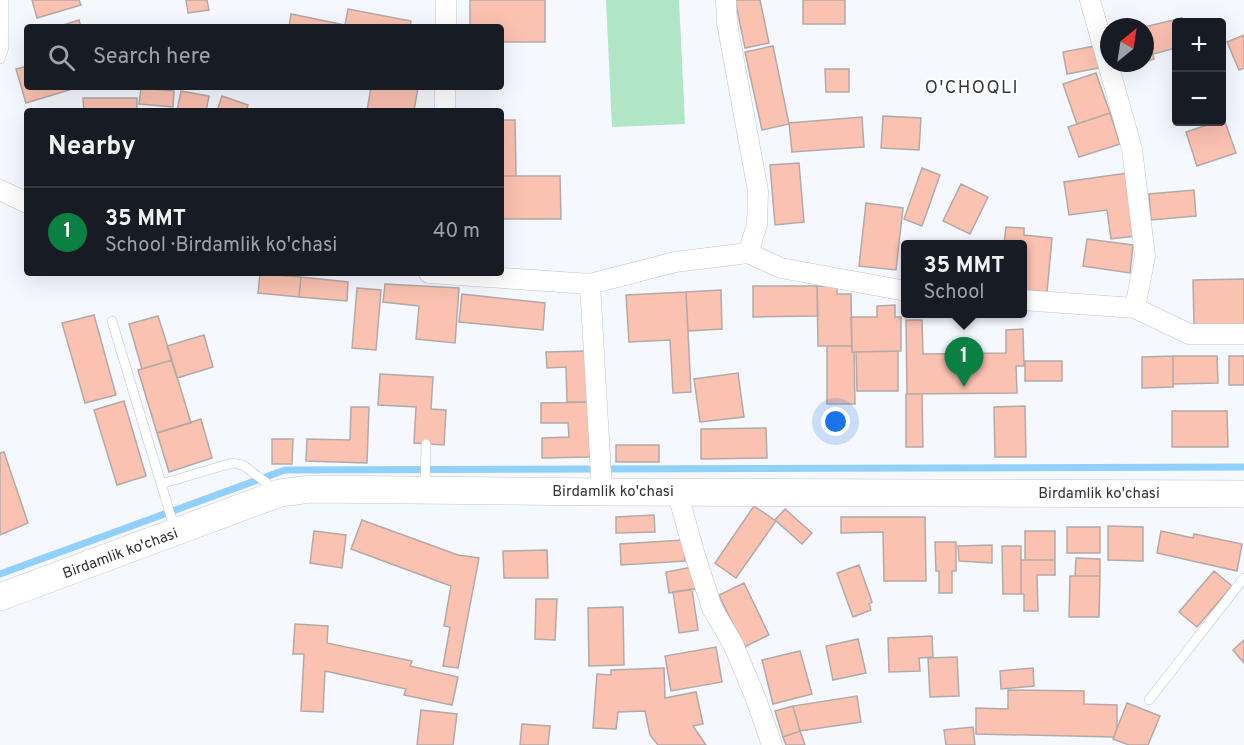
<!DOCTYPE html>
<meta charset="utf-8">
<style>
body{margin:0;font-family:Overpass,sans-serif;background:#242831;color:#f1f3f6}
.controls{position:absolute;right:18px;top:18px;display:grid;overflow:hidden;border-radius:6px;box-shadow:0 6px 24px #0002}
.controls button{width:54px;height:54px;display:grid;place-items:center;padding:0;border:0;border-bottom:2px solid #363941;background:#171b24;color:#f1f3f6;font:30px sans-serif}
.compass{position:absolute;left:1100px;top:18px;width:54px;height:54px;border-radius:50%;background:#171b24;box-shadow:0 6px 24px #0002;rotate:30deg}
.you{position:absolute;left:836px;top:422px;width:21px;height:21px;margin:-15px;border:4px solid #fff;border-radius:50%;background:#1a73e8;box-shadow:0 0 0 9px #1a73e833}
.badge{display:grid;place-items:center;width:39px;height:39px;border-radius:50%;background:#0b8043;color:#fff;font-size:20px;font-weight:700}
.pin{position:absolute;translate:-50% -50px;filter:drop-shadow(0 2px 3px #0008)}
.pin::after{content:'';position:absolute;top:32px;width:21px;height:18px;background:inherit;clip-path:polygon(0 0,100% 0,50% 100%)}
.popup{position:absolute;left:901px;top:240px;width:126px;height:78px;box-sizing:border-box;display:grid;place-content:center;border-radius:6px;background:#171b24;filter:drop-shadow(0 2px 4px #0005);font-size:20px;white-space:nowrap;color:#9ea1a6}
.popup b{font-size:22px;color:#f1f3f6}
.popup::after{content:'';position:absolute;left:50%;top:100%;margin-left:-12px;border:12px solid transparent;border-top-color:#171b24}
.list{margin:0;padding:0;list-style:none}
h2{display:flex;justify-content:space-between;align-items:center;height:78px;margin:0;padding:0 24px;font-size:26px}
h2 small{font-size:20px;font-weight:400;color:#9ea1a6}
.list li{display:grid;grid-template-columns:39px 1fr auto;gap:18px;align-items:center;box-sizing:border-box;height:90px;padding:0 24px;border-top:2px solid #363941}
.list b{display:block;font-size:22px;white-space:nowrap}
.list p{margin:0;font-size:20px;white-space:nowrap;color:#9ea1a6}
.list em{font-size:20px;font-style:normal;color:#9ea1a6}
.icon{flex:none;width:33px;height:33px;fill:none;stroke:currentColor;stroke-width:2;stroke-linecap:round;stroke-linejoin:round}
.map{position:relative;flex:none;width:1244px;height:745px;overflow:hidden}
.search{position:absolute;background:#171b24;box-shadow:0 6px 24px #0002;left:24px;top:24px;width:480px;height:66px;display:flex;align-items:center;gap:15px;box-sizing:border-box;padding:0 21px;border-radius:6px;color:#9ea1a6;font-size:22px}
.panel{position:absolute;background:#171b24;box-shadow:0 6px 24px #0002;left:24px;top:108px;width:480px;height:168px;border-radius:6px}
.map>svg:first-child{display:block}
</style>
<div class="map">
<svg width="1244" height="745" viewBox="0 0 1244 745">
<rect width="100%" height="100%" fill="#f5f8fe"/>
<!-- green -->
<path fill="#b0e5c5" d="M606,0h73l6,124 -73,3z"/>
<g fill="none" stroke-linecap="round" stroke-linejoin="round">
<!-- stream -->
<path stroke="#90d0fb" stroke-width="7" d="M0,574l285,-104 959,-3"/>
</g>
<!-- building -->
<path fill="#fbc1b1" stroke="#b3aaa7" stroke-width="1.5" d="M32,0h47l2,5 -44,13z
M186,0h21l2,10 -21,3z
M470,0h75v42h-44v-15h-31z
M735,0h25l9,43 -24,5z
M803,0h42v24h-42z
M348,9l63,12 -1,6h-121l2,-13 54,11z
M1182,18l1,4h-7v26l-23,6 1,5 -9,3 -1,-35z
M79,20l2,7h-24z
M1244,35v33l-5,2 -12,-28z
M773,46l16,78 -27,6 -17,-78z
M1095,46l4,22 -32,6 -4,-22z
M27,66v21h52l-53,16 -10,-34z
M825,69h24v23h-23z
M1096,73l14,40 -33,11 -14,-40z
M371,87h47l-4,24h-47z
M141,88l33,3 -1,16 -34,-3z
M181,91l28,5 -3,15h-29z
M222,96l26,9 -2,6h-29z
M83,98h54v13h-53z
M1110,113l10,31 -41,13 -11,-30z
M883,116l38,2 -2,32 -38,-2z
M862,117l2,30 -72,5 -3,-29z
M1224,119l12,34 -39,13 -11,-34 30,-10h6z
M501,120h14l1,56h-15z
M799,163l5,59 -29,3 -5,-60z
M922,168l18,7 -18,51 -18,-7z
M1127,173l8,63 -24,3 -4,-29 -38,5 -5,-33z
M501,176h59l1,43h-60z
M961,184l27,13 -18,37 -27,-13z
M1194,190l2,26 -45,4 -2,-26z
M866,203l37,5 -7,62 -37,-4z
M1006,227l18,1v7l28,3 -5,54 -25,-2v-46h-18z
M1087,239l46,6 -3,28 -47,-7z
M260,274l41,3 -2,20 -41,-4z
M301,277l47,5 -1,19 -48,-4z
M1244,279v46l-50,1 -1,-46z
M385,284l74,4 -4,55 -39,-4 3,-33 -36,-4z
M753,286h64l1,30 -65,1z
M817,286h20v8h14l1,52h-34z
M357,288l24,2 -5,60 -24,-2z
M721,290l1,39 -34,2 -2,-39z
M686,292l5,100 -18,1 -3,-53 -41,2 -3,-47z
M462,294l83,9 -2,27 -84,-8z
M895,305v12h6v34l-49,1 -1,-35h26v-11z
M94,315l22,80 -31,8 -23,-80z
M158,316l14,44 -30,9 -13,-45z
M906,320h16l1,34 83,-1v-23l17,-1 1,37h-8l1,27 -110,1z
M204,335l9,32 -36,11 -10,-32z
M827,346h25v6h2l1,52h-28z
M587,351l2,51h-22l-1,-35 -19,1 -1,-16z
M898,351v40h-41l-1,-39z
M1173,356h44l1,27 -45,1z
M1173,356v31l-31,1v-31z
M1229,356h15v29h-15z
M172,360l19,63 -34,10 -19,-63z
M1025,361h37v20h-37z
M738,373l6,44 -44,5 -6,-43z
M380,374l53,3 -2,32 15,1 -2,35 -30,-2 2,-36 -38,-2z
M906,394h16l1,53h-17z
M124,401l22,75 -29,9 -23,-75z
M589,402l1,55 -48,1v-20l27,-1 -1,-14h-27v-20z
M1025,406l1,51h-31l-1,-50z
M351,407h18l-2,56 -61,-2 1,-22 43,1z
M1172,411h55l1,36h-56z
M201,419l11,39 -43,14 -12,-39z
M766,428l1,30 -66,1v-30z
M272,439h21l-1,25h-20z
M616,445h43v17h-43z
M4,452l24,71 -28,12v-82z
M754,506l22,15 -40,57 -21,-15z
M785,509l27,24 -10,11 -27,-24z
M654,515l1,17 -39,1v-16z
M841,517h84l1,64h-42l-1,-49 -42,1z
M362,520l96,35 21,3 -21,110 -15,-2 7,-39 -6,-1 7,-40 -100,-37z
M1108,526l35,1v34l-35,-1z
M1067,527h33v26h-33z
M314,531l32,4 -4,33 -32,-5z
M1025,531h30v29h-30z
M1161,531l32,7 1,-4 48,10 -5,27 -80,-18z
M683,540l2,21 -64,4 -1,-21z
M935,542h21v29h-4v22h-13v-22h-3z
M992,545v18l-33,-2 -1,-15z
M1002,546h19v48h-18z
M547,550l1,28h-44l-1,-27z
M1076,558l24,1v17h-25z
M1021,560h34v15h-18l1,36h-14v-17h-3z
M859,565l13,37 -3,2 2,6 -18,7 -16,-44z
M693,567l3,22 -27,4 -3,-21z
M1214,571l18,15 -35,41 -18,-15z
M1070,576h30l-1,41h-30z
M744,583l25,52 -25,12 -25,-52z
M692,589l6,41 -19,3 -6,-41z
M536,599h21l-2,41 -20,-1z
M623,607l1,58 -35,1 -1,-58z
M295,624l33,2 -1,17 85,18 -2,5 48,11 -6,28 -48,-10 2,-6 -81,-18 -2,41 -22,-1 3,-57h-11z
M932,636l1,21 -14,1 1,13 -31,1 -1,-34z
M858,639l8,34 -33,7 -7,-34z
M1244,640v23l-11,-13z
M716,647l6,35 -51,9 -6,-35z
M800,651l12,43 -39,10 -11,-44z
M957,657l2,39 -29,1 -2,-39z
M664,668l1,30 31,-6 7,32 -10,2 13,19h-48l-8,-10 -5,-24 -27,1 -2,17 -23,-1 4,-54 14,1v-5z
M1033,668l1,18 -33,3 -1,-18z
M1008,690l76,1v13l33,1v23l-3,9 -138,-3v-26l32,1z
M857,696l4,26 -61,9 -7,-25z
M1127,703l33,13 -12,29h-19l-16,-6z
M793,706l7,25 -17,6 -8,-26z
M421,710l36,4 -4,31h-36z
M522,724l28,2 -2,19h-28z
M973,727l2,18h-29l-2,-15z
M800,731l5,14h-19l-3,-8z"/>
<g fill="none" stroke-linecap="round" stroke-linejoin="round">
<!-- lane casing -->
<g stroke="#c0c3ca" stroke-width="10">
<path id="lane" d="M0,59l4,-12v-47
M112,321l63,209
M161,484l71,-21 11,2 33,25
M425,486l1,-42
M1149,700l95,-122"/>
</g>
<!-- street casing -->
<g stroke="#c0c3ca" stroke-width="21">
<path id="street" d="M726,0l1,23 31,168 -1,34 -9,28
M1090,0l42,149 13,107 -10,52
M446,27v-27
M445,111v-24
M0,190l27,13
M429,273l161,11 85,-22 73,-9 33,15 125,23
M590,284l12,208
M1022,300l113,8 54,26h55
M677,491l17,61 18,56 21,36 23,55 16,46"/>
</g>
<!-- secondary casing -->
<g stroke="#c0c3ca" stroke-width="28">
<path id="secondary" d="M0,597l280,-104 31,-4 291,3 642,2"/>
</g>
<!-- lane -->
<use href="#lane" stroke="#fff" stroke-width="9"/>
<!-- street -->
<use href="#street" stroke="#fff" stroke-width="20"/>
<!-- secondary -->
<use href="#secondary" stroke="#fff" stroke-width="27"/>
</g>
<g text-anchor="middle" stroke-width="4.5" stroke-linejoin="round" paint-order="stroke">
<!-- street labels -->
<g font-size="15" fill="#323336" stroke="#fff">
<text x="613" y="496">Birdamlik ko'chasi</text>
<text x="1099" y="498">Birdamlik ko'chasi</text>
<text transform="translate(120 553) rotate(-20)" y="5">Birdamlik ko'chasi</text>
</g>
<!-- quarter labels -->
<g font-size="18" letter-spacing="1.5" fill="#36383e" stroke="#fff">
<text x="972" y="93">O'CHOQLI</text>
</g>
</g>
</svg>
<div class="controls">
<button>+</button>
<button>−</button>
</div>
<svg class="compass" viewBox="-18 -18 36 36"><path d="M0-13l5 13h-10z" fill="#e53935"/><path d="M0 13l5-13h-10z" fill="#9ea1a6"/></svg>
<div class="you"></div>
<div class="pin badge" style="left:964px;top:387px">1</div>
<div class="popup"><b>35 MMT</b>School</div>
<div class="search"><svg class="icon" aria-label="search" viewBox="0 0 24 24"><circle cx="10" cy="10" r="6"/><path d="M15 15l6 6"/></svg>Search here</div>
<section class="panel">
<h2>Nearby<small></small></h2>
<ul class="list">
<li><span class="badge">1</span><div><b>35 MMT</b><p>School · Birdamlik ko'chasi</p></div><em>40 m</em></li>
</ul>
</section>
</div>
